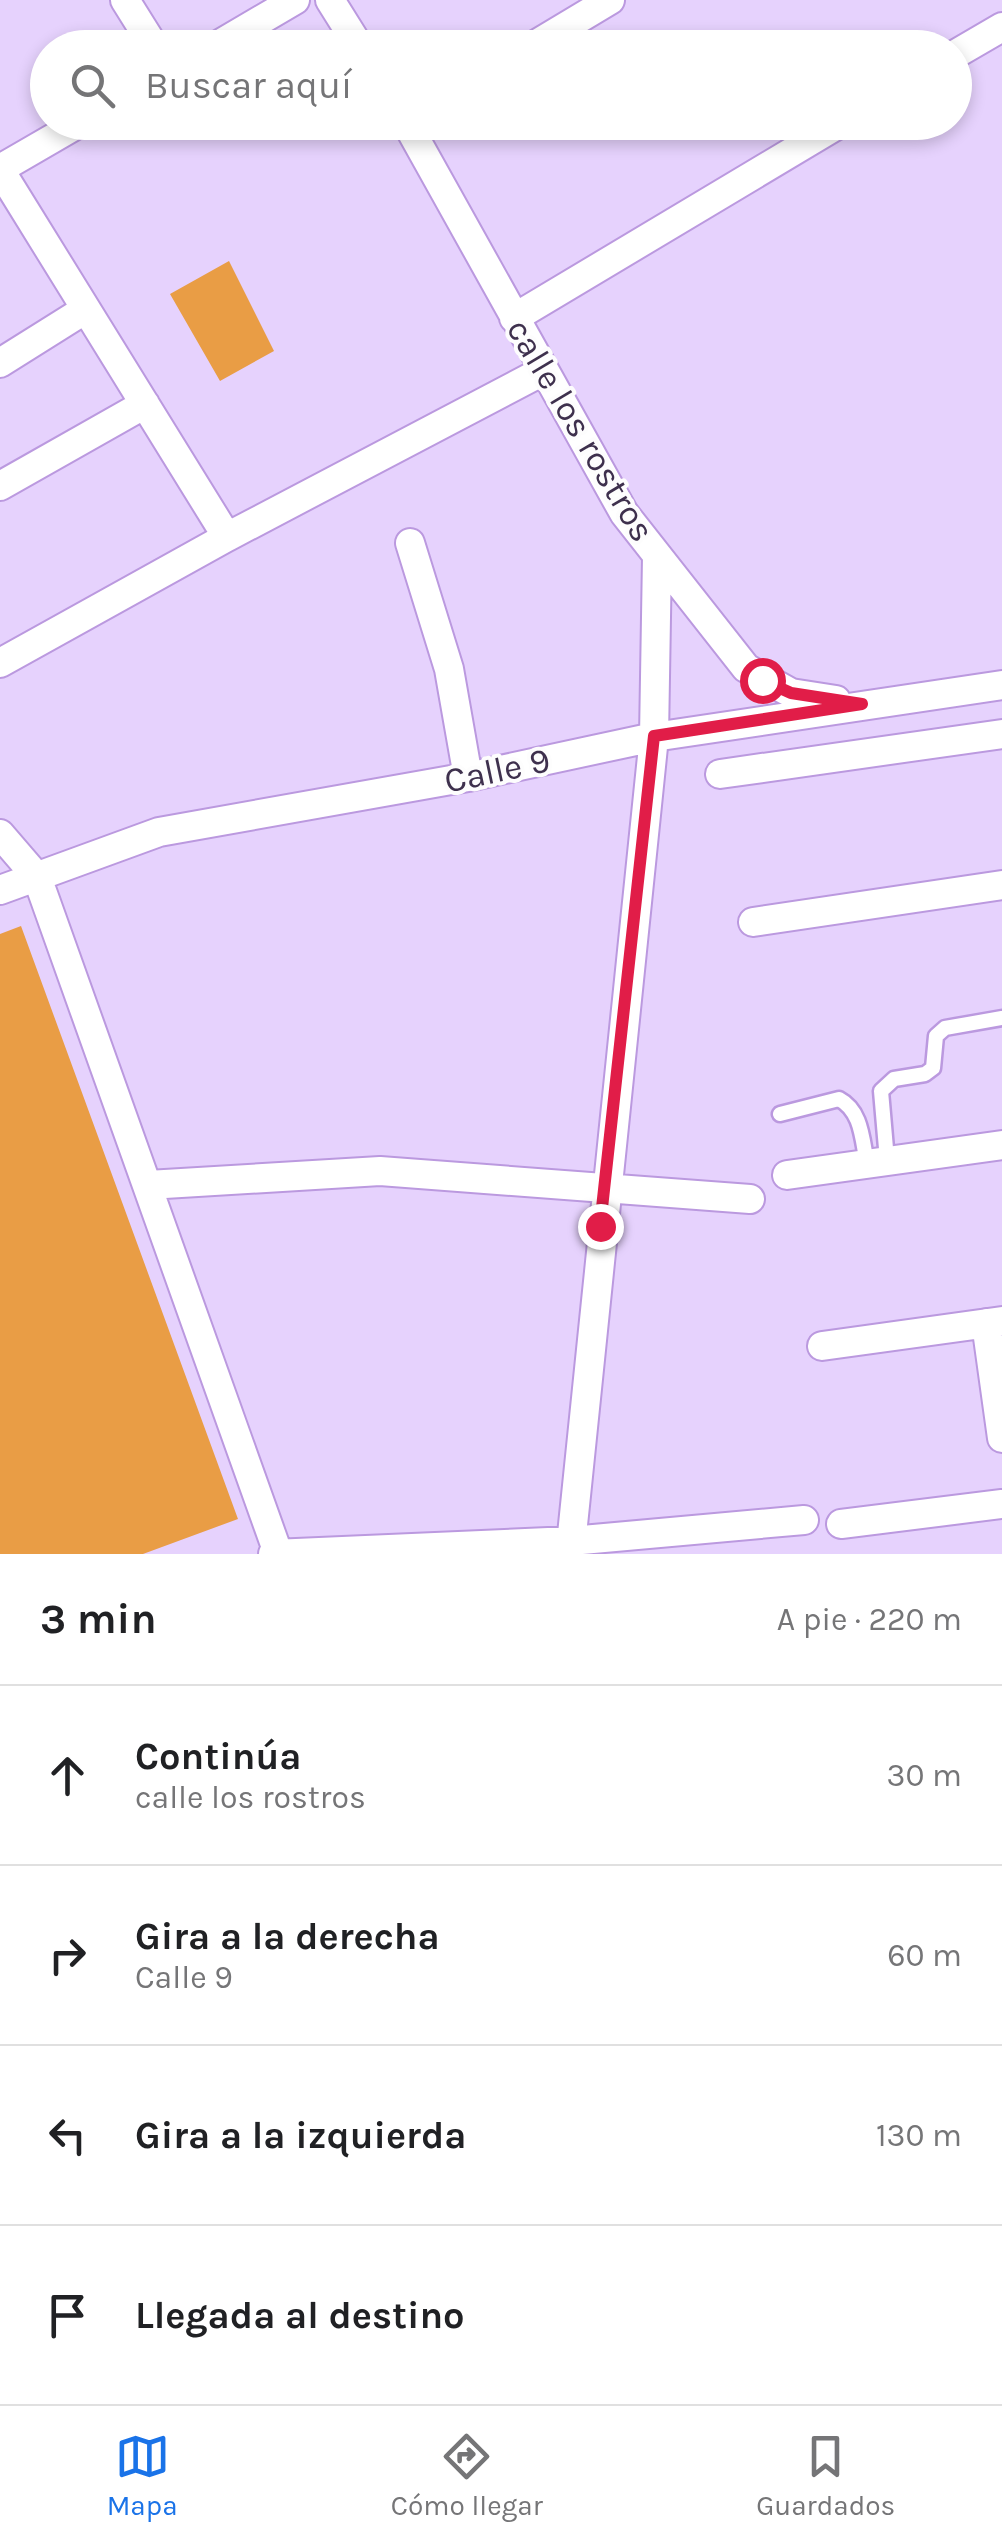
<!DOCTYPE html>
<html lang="es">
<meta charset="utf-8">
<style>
body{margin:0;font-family:Karla,sans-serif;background:#f2f2f2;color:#202124}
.stop{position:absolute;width:30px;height:30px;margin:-22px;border:8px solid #e11d48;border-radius:50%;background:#fff}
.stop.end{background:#e11d48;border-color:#fff;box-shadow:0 2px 10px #0008}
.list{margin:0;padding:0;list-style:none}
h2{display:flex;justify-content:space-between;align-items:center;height:130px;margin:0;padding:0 40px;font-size:42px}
h2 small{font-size:32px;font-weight:400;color:#757577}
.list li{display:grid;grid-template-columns:65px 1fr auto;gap:30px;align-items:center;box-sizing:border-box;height:180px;padding:0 40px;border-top:2px solid #e0e0e0}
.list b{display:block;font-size:38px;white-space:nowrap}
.list p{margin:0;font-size:32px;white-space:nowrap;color:#757577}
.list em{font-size:32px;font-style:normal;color:#757577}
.icon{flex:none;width:55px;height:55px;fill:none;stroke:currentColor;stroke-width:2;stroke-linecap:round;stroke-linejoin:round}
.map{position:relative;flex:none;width:1002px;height:1554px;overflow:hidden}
.search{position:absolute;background:#fff;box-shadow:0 5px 15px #0003;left:30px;right:30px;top:30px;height:110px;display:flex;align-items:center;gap:25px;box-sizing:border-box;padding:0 35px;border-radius:55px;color:#757577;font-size:38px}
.sheet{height:850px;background:#fff}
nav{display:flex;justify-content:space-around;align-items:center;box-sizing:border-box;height:140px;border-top:2px solid #e0e0e0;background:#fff;font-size:28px;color:#757577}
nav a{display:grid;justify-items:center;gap:5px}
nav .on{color:#1a73e8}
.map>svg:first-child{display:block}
</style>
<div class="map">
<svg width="1002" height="1554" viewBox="0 0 1002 1554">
<rect width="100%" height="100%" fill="#e6d2fd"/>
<!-- green -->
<path fill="#e99d45" d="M229,261l45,90 -54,30 -50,-87z
M21,926l217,593 -95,35h-143v-620z"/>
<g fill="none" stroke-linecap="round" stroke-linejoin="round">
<!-- service casing -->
<g stroke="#bb99df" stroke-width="19">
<path id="service" d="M780,1114l59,-15c23,12 23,41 28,64
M887,1160l-6,-69 13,-12 31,-5 8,-6 3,-32 9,-8 57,-10"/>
</g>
<!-- minor casing -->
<g stroke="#bb99df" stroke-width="32">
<path id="minor" d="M125,0l30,48
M330,0l30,48
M213,48l82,-48
M530,48l80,-48
M954,55l48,-28
M406,122l218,391 122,155 45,25 45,7
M0,169l81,-47
M0,170l227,367
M514,318l328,-196
M0,363l86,-54
M0,486l145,-82
M410,543l39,126 19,108
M0,663l227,-126 316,-166
M720,774l282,-40
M0,834l37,43 241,676
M0,890l159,-58 309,-55 186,-40 348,-52
M753,922l249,-37
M787,1175l215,-30
M148,1185l232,-14 370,28
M986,1323l16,115
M822,1346l180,-25
M841,1524l161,-20
M273,1554l298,-13 233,-21
M570,1554l84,-817 3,-180"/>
</g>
<!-- service -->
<use href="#service" stroke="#fff" stroke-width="14"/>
<!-- minor -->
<use href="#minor" stroke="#fff" stroke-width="28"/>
</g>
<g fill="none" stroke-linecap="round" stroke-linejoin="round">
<!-- route -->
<path stroke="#e11d48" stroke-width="12" d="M600,1226l54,-490 208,-32 -71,-11 -29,-13"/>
</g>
<g text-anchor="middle" stroke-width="8" stroke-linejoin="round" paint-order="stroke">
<!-- street labels -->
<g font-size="35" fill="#3e304d" stroke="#fdfdfd">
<text transform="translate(581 430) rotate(59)" y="12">calle los rostros</text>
<text transform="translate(497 770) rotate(-12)" y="12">Calle 9</text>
</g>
</g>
</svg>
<div class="stop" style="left:762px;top:680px"></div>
<div class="stop end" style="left:600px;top:1226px"></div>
<div class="search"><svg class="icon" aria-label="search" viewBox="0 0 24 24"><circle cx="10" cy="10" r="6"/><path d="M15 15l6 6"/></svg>Buscar aquí</div>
</div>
<section class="sheet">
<h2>3 min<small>A pie · 220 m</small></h2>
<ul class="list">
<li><svg class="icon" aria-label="ahead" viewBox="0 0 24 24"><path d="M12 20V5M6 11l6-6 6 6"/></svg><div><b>Continúa</b><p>calle los rostros</p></div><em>30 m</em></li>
<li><svg class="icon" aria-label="right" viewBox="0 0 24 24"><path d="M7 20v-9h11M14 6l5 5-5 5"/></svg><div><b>Gira a la derecha</b><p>Calle 9</p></div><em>60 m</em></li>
<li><svg class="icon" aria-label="left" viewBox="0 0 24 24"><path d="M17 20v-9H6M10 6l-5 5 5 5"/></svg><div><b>Gira a la izquierda</b></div><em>130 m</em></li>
<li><svg class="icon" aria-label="arrive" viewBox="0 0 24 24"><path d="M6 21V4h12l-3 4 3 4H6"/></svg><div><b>Llegada al destino</b></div></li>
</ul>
</section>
<nav>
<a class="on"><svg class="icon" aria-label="map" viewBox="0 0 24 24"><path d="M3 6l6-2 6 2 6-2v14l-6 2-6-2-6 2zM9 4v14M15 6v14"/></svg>Mapa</a>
<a><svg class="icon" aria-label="directions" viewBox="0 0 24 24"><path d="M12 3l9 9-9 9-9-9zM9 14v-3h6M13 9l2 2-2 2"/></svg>Cómo llegar</a>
<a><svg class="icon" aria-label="saved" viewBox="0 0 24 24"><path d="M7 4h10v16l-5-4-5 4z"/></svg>Guardados</a>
</nav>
